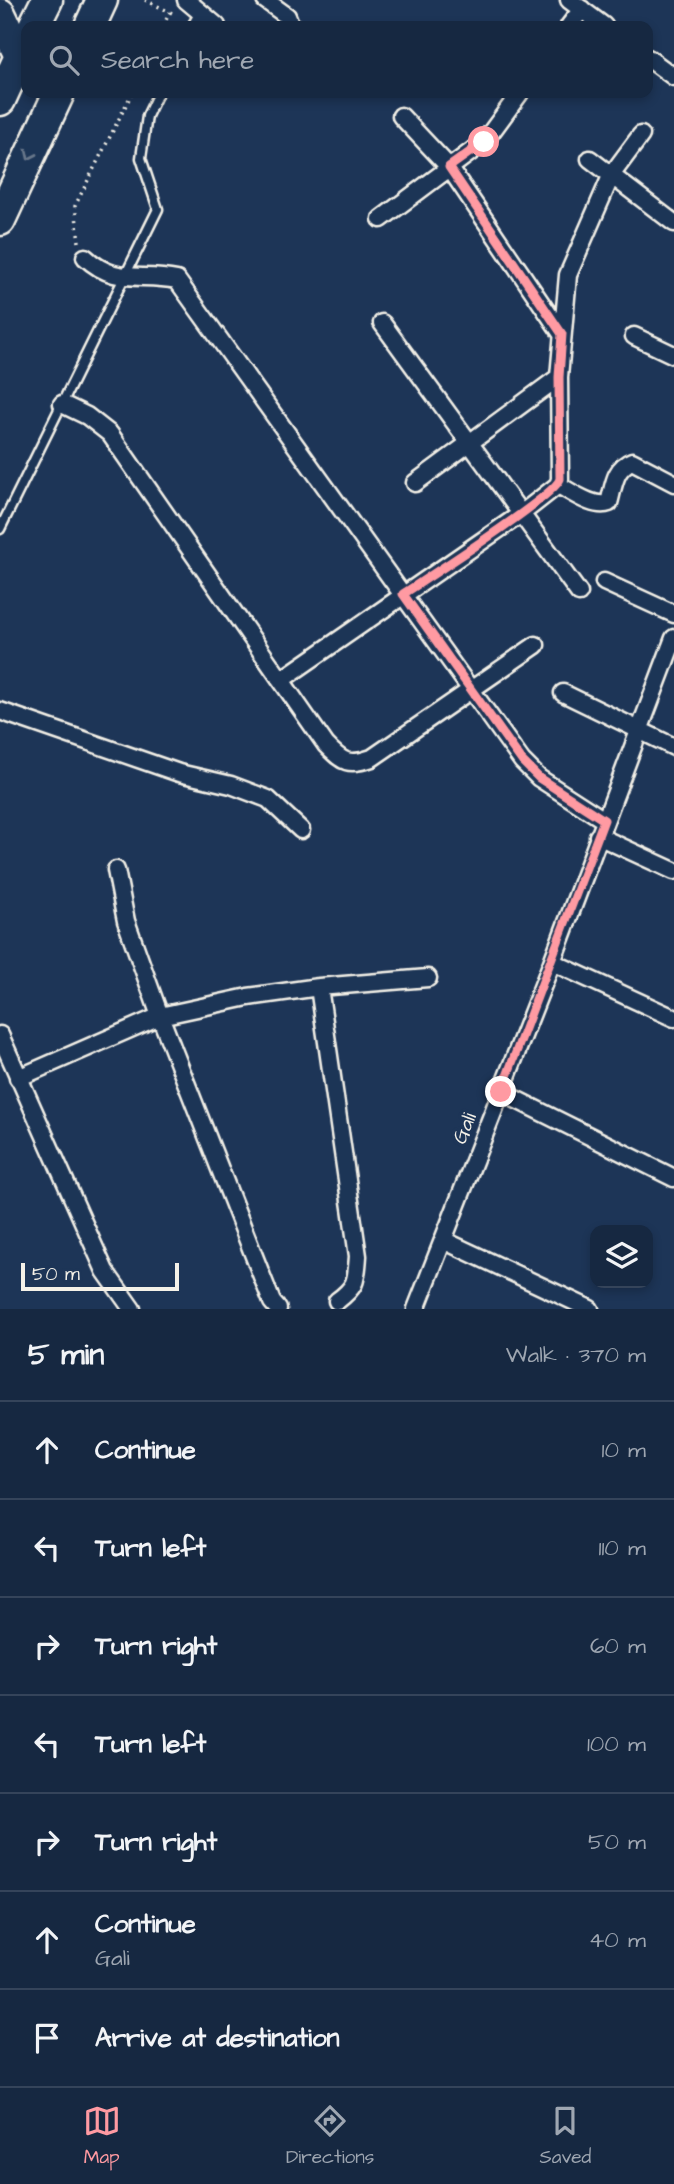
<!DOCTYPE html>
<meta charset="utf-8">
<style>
body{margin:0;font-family:"Architects Daughter",sans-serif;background:#1f3048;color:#f1f3f6}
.controls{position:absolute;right:21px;bottom:21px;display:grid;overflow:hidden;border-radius:14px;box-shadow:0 4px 10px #0003}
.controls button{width:63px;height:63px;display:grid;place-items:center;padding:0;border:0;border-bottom:2px solid #35445a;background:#162841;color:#f1f3f6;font:35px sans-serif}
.scale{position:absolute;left:21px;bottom:18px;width:158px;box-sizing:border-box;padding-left:7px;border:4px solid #f4f1e8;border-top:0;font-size:19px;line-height:24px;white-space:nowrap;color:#f4f1e8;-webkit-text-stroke:5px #1d3557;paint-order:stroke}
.stop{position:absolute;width:21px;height:21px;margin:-16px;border:5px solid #ff9aa2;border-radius:50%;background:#fff}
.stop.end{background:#ff9aa2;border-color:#fff;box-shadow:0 2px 7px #0008}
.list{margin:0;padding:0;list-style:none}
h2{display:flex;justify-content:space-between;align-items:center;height:91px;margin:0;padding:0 28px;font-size:30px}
h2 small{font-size:23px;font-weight:400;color:#9ea6b1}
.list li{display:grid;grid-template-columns:46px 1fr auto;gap:21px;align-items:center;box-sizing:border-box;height:98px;padding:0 28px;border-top:2px solid #35445a}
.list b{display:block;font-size:26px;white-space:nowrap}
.list p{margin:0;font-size:23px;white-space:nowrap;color:#9ea6b1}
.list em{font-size:23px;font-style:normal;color:#9ea6b1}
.icon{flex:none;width:38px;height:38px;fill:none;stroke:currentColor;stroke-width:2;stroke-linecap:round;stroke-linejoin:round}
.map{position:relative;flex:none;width:674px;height:1309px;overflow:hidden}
.search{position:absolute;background:#162841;box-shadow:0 4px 10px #0003;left:21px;right:21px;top:21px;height:77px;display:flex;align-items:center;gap:18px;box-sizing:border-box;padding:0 24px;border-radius:14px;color:#9ea6b1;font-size:26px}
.sheet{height:777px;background:#162841}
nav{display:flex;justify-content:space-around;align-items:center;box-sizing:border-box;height:98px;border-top:2px solid #35445a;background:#162841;font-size:19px;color:#9ea6b1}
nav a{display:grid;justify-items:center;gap:4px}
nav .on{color:#ff9aa2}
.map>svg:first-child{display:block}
</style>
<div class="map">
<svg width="674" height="1309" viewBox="0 0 674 1309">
<rect width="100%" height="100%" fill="#1d3557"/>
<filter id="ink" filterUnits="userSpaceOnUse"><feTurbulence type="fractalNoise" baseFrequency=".0143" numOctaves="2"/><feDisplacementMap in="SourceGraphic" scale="14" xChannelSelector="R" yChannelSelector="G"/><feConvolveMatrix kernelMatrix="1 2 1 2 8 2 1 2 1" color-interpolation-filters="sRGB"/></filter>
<g filter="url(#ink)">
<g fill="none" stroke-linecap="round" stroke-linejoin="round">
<!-- lane casing -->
<g stroke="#f4f1e8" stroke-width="13">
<path id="lane" d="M192,26l8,-14
M0,529l158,-320 -17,-51 6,-42 11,-23"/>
</g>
<!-- street casing -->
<g stroke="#f4f1e8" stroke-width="21">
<path id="street" d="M186,0l31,26
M265,0l22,16 4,10
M569,0l35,26
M569,26l13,-17
M648,58l26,19
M401,116l48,51 113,167
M590,159l84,64
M381,219l103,-77 36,-49
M85,257c31,29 54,15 92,23l345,481 17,17 65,42
M382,323l197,270
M634,336l40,19
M62,404l25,12 23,18 216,311c17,18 23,21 46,13l164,-113
M415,483l144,-106
M558,485c14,7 36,24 51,18 5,-17 5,-35 23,-42l42,22
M604,582l70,32
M674,638l-122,324 122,56
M281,680l240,-166 37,-29 2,-6 -1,-102 9,-102 44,-101 29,-39
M563,693l111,54
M0,711l179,62 52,12 37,14 33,31
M598,836l76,35
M116,870l10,51 34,95 112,286 6,7
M319,987l39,269c-2,25 -1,30 -21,45
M0,1035l105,236 27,38
M18,1078l142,-62 88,-19 71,-10 109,-9
M501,1092l173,86
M443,1240l147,69
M416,1309l136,-347"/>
</g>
<!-- highway casing -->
<g stroke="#f4f1e8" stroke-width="35">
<path id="highway" d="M0,14l20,42
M34,26l13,-26
M90,26l12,-26
M0,100l26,-57
M0,220l59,-127"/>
</g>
<!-- path -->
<path stroke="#f4f1e8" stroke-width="3.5" stroke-dasharray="2 5" stroke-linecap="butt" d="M145,0l27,13
M163,26l7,-14
M79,242l-4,-36 57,-113"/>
<!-- lane -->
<use href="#lane" stroke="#1d3557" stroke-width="8"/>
<!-- street -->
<use href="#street" stroke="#1d3557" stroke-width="16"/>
<!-- highway -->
<use href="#highway" stroke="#1d3557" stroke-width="30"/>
</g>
<!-- one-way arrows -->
<defs><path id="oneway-chevron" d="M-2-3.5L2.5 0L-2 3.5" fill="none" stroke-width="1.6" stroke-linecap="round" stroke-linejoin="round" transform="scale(1.75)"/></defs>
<use stroke="#68778a" href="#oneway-chevron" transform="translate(30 155) rotate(115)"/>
</g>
<g fill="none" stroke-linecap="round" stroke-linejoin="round" filter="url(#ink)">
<!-- route -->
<path stroke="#ff9aa2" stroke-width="9" d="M484,142l-35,25 113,167 -3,43 1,102c-5,17 -133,99 -157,115l119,167 17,17 65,42 -103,272"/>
</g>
<g text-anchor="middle" stroke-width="7" stroke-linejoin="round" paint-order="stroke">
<!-- street labels -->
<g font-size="21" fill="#f4f1e8" stroke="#1d3557">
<text transform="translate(464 1128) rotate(-68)" y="7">Gali</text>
</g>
</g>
</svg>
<div class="controls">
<button><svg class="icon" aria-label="layers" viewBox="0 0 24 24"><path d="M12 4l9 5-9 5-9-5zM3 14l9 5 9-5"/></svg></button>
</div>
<div class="scale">50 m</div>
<div class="stop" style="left:484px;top:142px"></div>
<div class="stop end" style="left:501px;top:1092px"></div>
<div class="search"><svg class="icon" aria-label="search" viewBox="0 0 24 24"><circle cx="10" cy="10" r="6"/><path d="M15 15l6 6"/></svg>Search here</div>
</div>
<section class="sheet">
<h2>5 min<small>Walk · 370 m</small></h2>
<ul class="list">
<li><svg class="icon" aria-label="ahead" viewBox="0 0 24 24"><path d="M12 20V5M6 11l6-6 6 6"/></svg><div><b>Continue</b></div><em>10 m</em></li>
<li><svg class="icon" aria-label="left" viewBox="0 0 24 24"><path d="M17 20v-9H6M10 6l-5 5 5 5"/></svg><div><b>Turn left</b></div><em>110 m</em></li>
<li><svg class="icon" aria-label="right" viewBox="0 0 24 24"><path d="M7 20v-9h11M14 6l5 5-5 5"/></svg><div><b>Turn right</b></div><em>60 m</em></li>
<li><svg class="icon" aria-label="left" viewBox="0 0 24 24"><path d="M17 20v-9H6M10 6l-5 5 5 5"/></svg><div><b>Turn left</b></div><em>100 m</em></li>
<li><svg class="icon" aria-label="right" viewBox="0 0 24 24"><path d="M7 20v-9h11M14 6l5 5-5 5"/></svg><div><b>Turn right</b></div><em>50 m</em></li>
<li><svg class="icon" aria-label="ahead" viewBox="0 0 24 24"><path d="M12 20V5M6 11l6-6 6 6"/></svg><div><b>Continue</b><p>Gali</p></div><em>40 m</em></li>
<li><svg class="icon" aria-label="arrive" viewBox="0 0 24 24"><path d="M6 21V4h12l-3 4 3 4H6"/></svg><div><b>Arrive at destination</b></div></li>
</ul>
</section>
<nav>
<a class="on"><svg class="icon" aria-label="map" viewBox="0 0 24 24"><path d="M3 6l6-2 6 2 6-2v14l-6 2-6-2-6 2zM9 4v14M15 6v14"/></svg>Map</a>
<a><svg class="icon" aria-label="directions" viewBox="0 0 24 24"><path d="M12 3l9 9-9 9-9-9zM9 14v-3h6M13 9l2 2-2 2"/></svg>Directions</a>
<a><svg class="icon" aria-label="saved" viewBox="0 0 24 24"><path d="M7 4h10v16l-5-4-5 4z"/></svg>Saved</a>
</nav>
